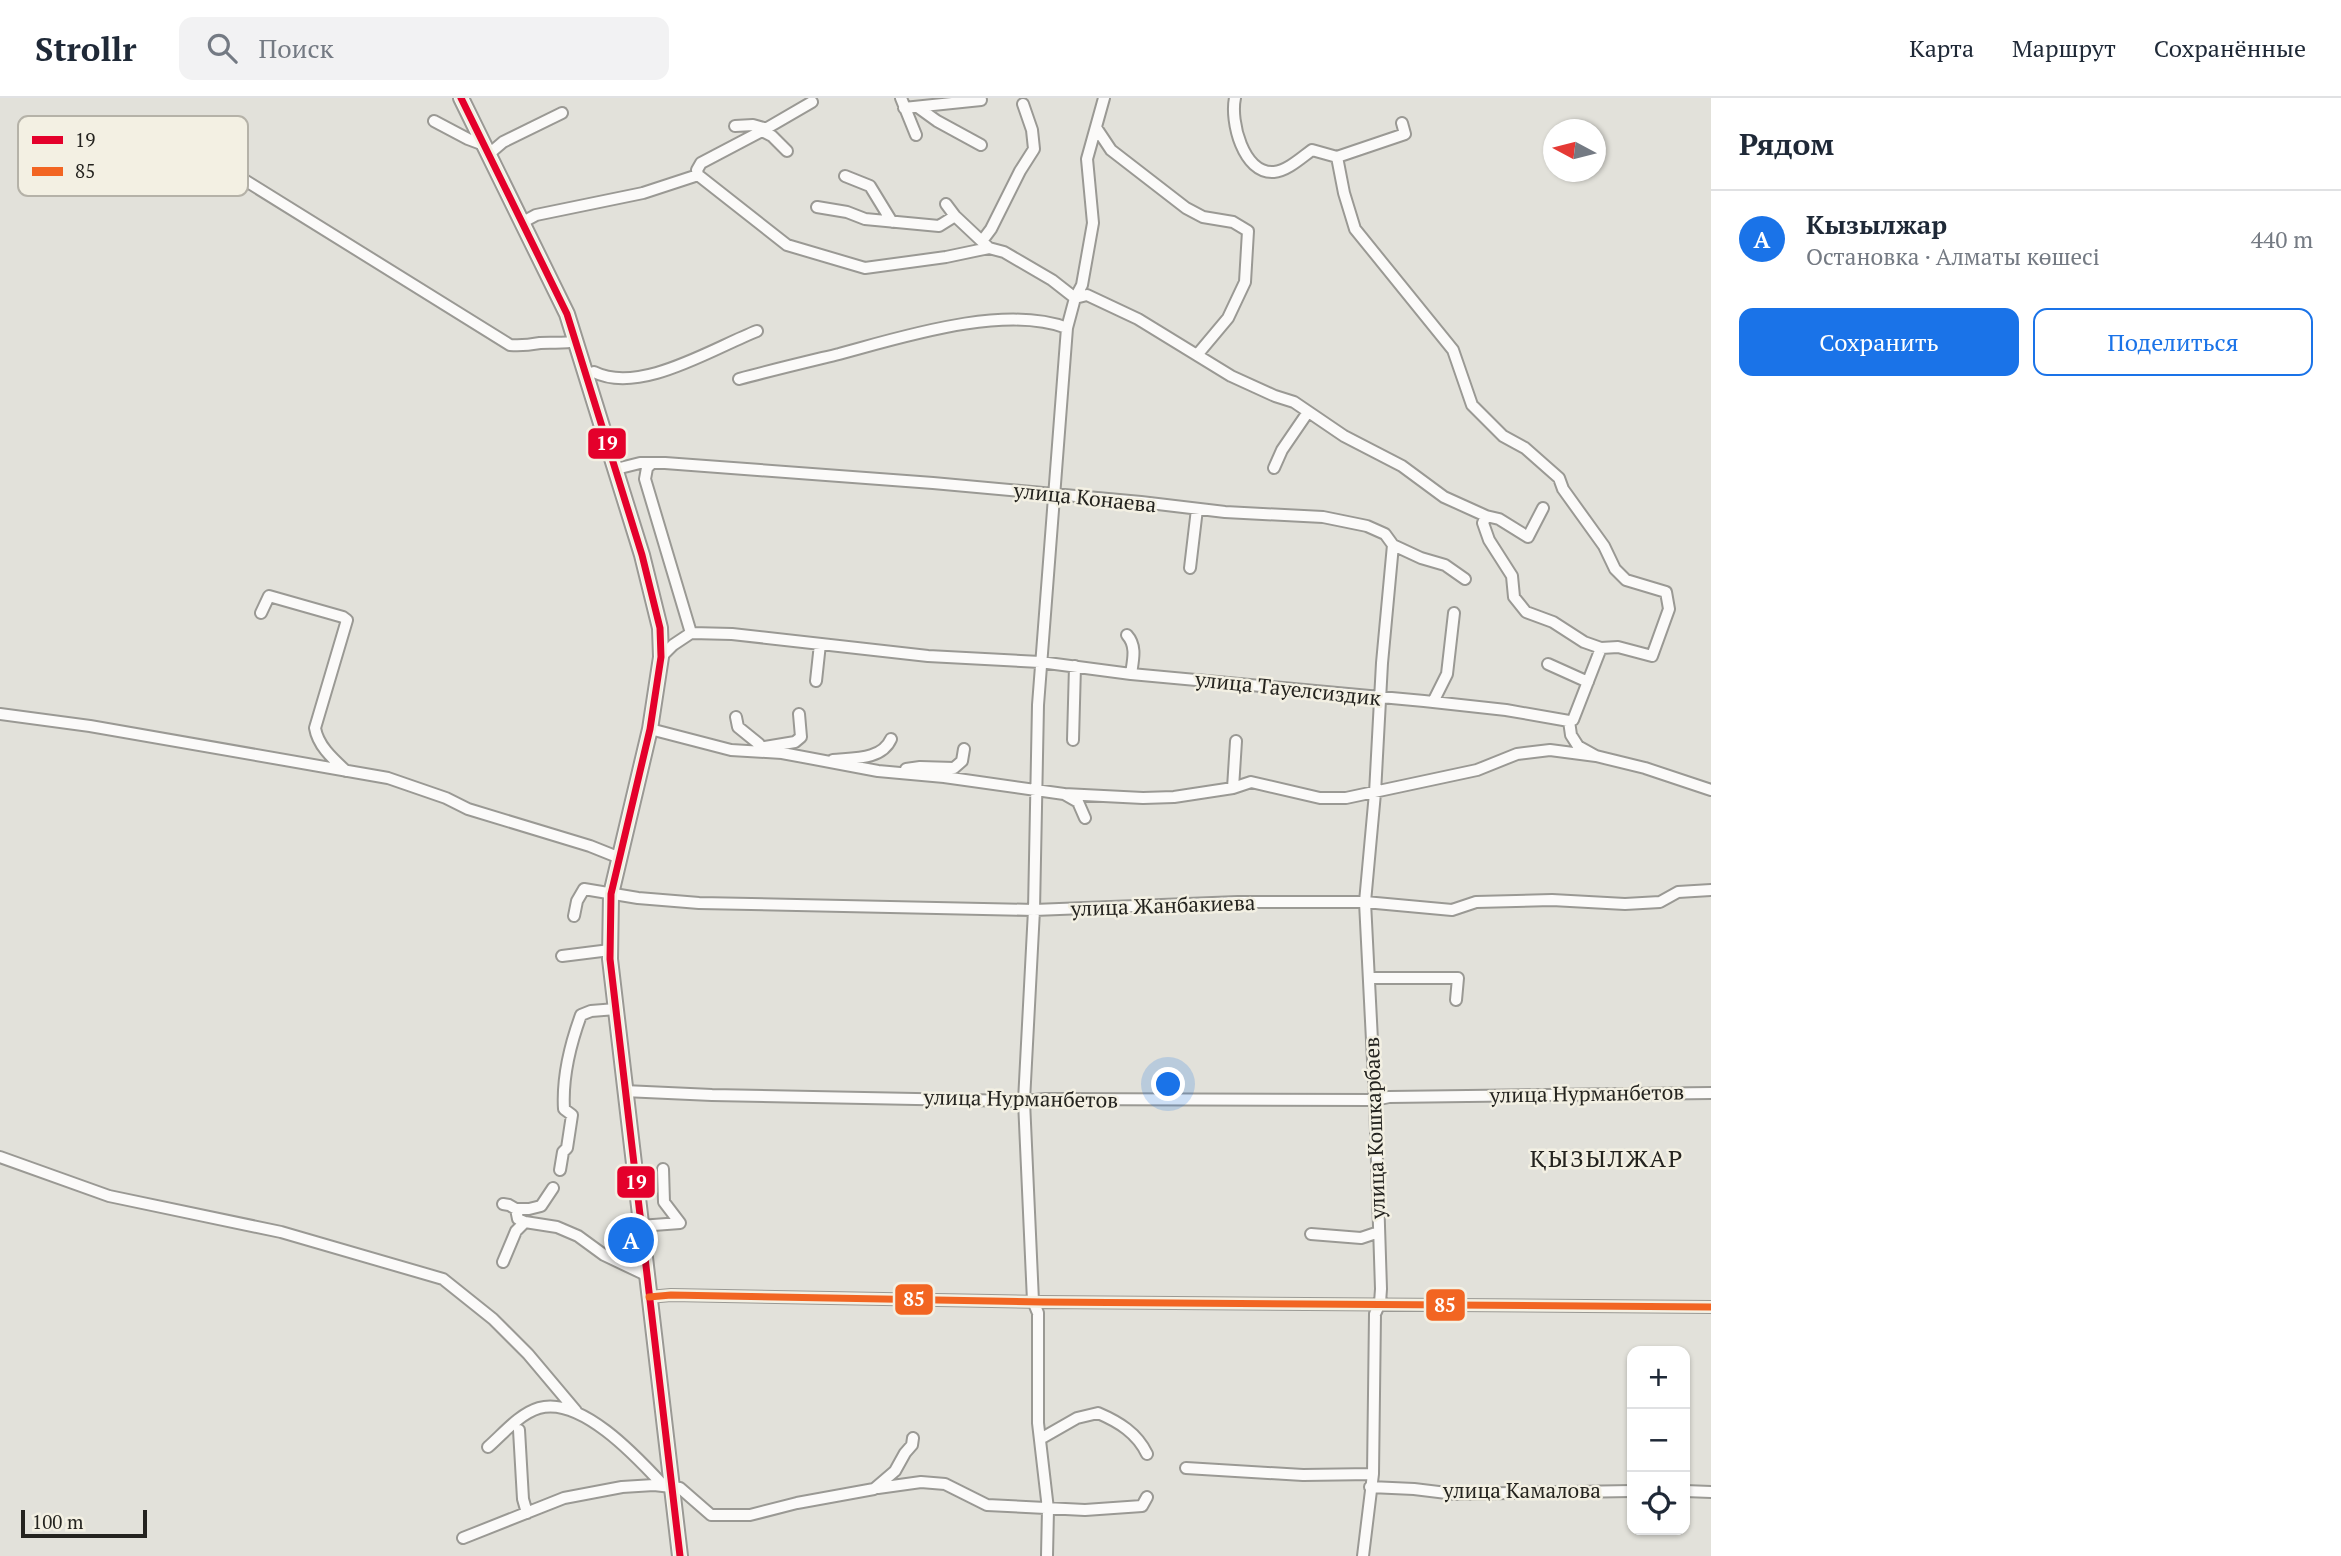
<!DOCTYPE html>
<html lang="ru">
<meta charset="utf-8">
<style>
body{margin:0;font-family:"PT Serif",serif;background:#f2f2f3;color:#1f2937}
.controls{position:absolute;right:21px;bottom:21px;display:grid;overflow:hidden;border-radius:14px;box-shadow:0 2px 5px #0004}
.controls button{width:63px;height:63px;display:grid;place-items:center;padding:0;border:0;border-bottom:2px solid #e0e1e3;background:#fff;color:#1f2937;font:35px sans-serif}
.compass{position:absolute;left:1543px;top:21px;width:63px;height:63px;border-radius:50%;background:#fff;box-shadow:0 2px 5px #0004;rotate:277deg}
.scale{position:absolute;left:21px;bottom:18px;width:126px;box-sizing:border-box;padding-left:7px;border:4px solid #24231f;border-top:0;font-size:19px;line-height:24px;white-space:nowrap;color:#24231f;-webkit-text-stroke:5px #f3f0e3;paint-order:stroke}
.you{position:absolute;left:1169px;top:987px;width:24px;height:24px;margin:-18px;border:5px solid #fff;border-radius:50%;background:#1a73e8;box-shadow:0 0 0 10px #1a73e833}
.badge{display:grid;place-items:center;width:46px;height:46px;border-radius:50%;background:#1a73e8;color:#fff;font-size:23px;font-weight:700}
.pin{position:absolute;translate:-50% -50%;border:4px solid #fff;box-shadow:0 2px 7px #0006}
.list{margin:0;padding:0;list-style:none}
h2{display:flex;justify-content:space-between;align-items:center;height:91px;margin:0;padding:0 28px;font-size:30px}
h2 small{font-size:23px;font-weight:400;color:#747a83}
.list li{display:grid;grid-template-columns:46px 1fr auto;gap:21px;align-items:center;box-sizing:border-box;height:98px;padding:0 28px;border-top:2px solid #e0e1e3}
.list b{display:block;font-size:26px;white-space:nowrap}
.list p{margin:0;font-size:23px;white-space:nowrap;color:#747a83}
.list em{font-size:23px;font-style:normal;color:#747a83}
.actions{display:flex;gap:14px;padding:21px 28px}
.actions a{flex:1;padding:16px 0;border:2px solid #1a73e8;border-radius:14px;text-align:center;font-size:24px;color:#1a73e8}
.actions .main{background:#1a73e8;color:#fff}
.icon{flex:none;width:38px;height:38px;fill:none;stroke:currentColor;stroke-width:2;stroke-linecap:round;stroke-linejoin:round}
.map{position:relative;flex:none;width:1711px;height:1458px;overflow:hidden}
header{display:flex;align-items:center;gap:42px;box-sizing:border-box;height:98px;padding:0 35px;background:#fff;border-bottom:2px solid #e0e1e3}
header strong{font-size:33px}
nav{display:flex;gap:38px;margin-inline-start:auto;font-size:24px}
.search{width:490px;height:63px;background:#f2f2f3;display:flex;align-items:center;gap:18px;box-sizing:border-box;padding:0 24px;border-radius:14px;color:#747a83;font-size:26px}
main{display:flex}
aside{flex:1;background:#fff}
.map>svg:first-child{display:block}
</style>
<header>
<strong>Strollr</strong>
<div class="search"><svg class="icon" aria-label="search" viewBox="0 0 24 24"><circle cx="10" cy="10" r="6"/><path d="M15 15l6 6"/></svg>Поиск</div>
<nav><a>Карта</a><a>Маршрут</a><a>Сохранённые</a></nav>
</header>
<main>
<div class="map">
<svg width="1711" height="1458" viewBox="0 0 1711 1458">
<rect width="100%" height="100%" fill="#e2e1da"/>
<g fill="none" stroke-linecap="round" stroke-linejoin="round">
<!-- minor casing -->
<g stroke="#9a9994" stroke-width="14">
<path id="minor" d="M901,0l15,37
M1235,0c-5,23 8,76 39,74 13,-1 27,-14 38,-22l25,7 7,36 11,36 98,121 19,55 31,31 22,12 34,30 4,11 41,57 11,23 11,11 40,12 3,17 -17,47 -34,-9 -17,1
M904,10l77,-8
M919,10l18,13 44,24
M434,23l34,18 16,6
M227,26l-28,10 -14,9 325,202c11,1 19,0 30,-2 12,-1 23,1 36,-2
M735,28l18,-1 14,4
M1097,31l14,21 75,58 17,9 30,5 15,9 -3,51 -17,36 -31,37
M762,33l50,-29
M489,56l14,-12 59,-29
M1337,59l68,-23 -3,-11
M698,77l-1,-5 4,-7 61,-32 10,5 15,15
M845,78l25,10 22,36
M946,106l9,12 34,32 15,4 48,28 23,18
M817,109l30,5 18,7 74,7 16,-10
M523,124l13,-7 107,-22 55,-18 89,70 78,23 81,-11 43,-9
M982,143l9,-12 29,-58 14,-22 -2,-19 -9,-26
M1075,200l12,-3 51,24 93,57 44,20 19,6 50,34 58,30 42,31 42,19
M587,276l7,-2c46,23 119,-24 163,-41
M739,281c33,-9 67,-17 100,-25 63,-17 165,-50 228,-26
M652,365l-5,5 -2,11 46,154
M1274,370l8,-18 26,-38
M616,371l24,-6h25l268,20 208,19 84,10 98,5 44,9 18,8 8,11 -11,118 -7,130 -10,109 10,198 6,189 -1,14 -5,11 -2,160 -10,82
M1393,447l28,13 24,7 20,14
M1190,470l7,-59
M261,515l8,-17 74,21 4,3 -32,108c3,18 18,31 31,43
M1127,537c10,11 6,25 4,39
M661,559l12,-12 18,-12 41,1 196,22 112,6 91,12 293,27 82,9 63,11 4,-1 28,-72 -17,-6 -31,-20 -27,-10 -12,-15 -2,-21 -23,-36 -6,-17 3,-7 13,3 29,18 15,-29
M1548,566l40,18
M816,583l4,-37
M1433,604l14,-28 7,-61
M0,616l90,12 298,52 58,20 22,11 122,37 30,12
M736,619l2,10 21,17 4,7 2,-4 30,-5 6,-5 -2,-23
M1569,623l2,14 7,11 18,10 49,12 66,22
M650,631l81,21 51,3 96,18 66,6 120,17 14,8 7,16
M1073,642l2,-74
M833,662c20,-2 49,0 58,-21
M906,671l14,-2 34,1 8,-7 2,-12
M1233,690l3,-47
M1064,696l79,4 31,-1 59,-9 18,-6 69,16h26l131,-28 40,-16 33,-4 46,6
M574,818l3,-15 7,-12 54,9 61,5 335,7 204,-8h127l87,8 24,-8 76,-2 73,4 35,-2 18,-10 33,-2
M562,858l48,-6
M1369,880h89l-2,22
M624,993l88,4 312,6 21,-2 330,1 14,-3 322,-4
M0,1059l109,39 172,36 162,47 50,40 35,35 48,57
M560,1072l3,-18 4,-4 5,-33 -8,-6c-2,-33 6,-64 17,-94l10,-4 25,-2
M503,1106l6,1 7,4
M525,1124l-7,-3 -2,-10h13l12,-3 12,-18
M640,1128l40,-3 -16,-21 -1,-33
M1311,1136l50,4 18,-6
M503,1164l13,-31 9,-9 32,5 21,9 26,19 42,20
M649,1199l22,-2 371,7 669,5
M519,1332l4,69 4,14
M1042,1340l35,-20 21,-5c21,9 39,20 49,41
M488,1349c15,-13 31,-33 51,-39 42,-12 98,49 124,77
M1186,1370l117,7 70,-1
M1370,1389l44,2 41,5 177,-3
M878,1390l43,-6 24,2 42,21 98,5 57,-4 5,-9
M1685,1393l26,1
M463,1440l101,-40 58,-11 32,-2 26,3 31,27h39l47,-12 77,-14 21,-18 10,-18 7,-8 1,-7
M1047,1458l1,-47 -10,-86v-110l-5,-12 -9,-200 10,-191 4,-205 29,-377 8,-30 7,-13 11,-62 -6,-64 17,-61"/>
</g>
<!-- major casing -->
<g stroke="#9a9994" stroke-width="18">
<path id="major" d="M461,0l106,216 75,241 18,73 1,29 -11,72 -39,165 -1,65 70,597"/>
</g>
<!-- minor -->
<use href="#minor" stroke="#fbfaf9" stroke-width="10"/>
<!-- major -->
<use href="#major" stroke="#fbfaf9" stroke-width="14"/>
<!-- bus-1 casing -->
<g stroke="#f3f0e3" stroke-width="12">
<path id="bus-1" d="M461,0l106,216 75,241 18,73 1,29 -11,72 -39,165 -1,65 70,597"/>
</g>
<!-- bus-2 casing -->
<g stroke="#f3f0e3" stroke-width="12">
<path id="bus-2" d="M649,1199l22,-2 371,7 669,5"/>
</g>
<!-- bus-1 -->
<use href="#bus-1" stroke="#e4002b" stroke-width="7"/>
<!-- bus-2 -->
<use href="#bus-2" stroke="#f26522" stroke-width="7"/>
</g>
<g text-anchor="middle" stroke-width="5" stroke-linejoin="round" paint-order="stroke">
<!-- street labels -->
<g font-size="21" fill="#24231f" stroke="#f3f0e3">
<text transform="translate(1085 400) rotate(6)" y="7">улица Конаева</text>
<text transform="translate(1288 591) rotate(6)" y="7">улица Тауелсиздик</text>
<text transform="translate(1163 808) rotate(-2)" y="7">улица Жанбакиева</text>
<text transform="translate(1587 996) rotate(-1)" y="7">улица Нурманбетов</text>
<text transform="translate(1021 1001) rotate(1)" y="7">улица Нурманбетов</text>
<text transform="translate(1375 1030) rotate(-92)" y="7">улица Кошкарбаев</text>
<text x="1522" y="1400">улица Камалова</text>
</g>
<!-- quarter labels -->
<g font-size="24" letter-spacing="2" fill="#24231f" stroke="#f3f0e3">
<text x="1607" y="1069">ҚЫЗЫЛЖАР</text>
</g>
</g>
<!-- legend -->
<rect x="18" y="18" width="230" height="80" rx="10" fill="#f3f0e3" stroke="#b5b2a8" stroke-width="2"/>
<rect x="32" y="38" width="31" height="8" fill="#e4002b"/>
<rect x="32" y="69" width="31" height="9" fill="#f26522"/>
<g font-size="19" fill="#24231f">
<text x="75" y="49">19</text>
<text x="75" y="80">85</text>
</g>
<g stroke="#f3f0e3" stroke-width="2.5">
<rect x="587" y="329" width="40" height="33" rx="7" fill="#e4002b"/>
<rect x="616" y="1067" width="40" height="34" rx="7" fill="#e4002b"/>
<rect x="894" y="1185" width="40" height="33" rx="7" fill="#f26522"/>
<rect x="1425" y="1190" width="41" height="34" rx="7" fill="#f26522"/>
</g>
<g font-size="19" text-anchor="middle" font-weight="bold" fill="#fff">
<text x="607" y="352">19</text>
<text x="636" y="1091">19</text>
<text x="914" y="1208">85</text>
<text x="1445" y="1214">85</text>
</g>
</svg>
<div class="controls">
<button>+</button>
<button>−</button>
<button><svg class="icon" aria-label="locate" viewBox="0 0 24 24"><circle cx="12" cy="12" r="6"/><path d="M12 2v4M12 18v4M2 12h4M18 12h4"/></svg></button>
</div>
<svg class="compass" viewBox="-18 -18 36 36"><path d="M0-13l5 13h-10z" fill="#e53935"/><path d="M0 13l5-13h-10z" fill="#747a83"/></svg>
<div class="scale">100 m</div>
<div class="you"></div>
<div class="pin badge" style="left:631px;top:1142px">A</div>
</div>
<aside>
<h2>Рядом<small></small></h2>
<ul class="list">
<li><span class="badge">A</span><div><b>Кызылжар</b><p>Остановка · Алматы көшесі</p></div><em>440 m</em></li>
</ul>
<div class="actions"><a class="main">Сохранить</a><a>Поделиться</a></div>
</aside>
</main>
